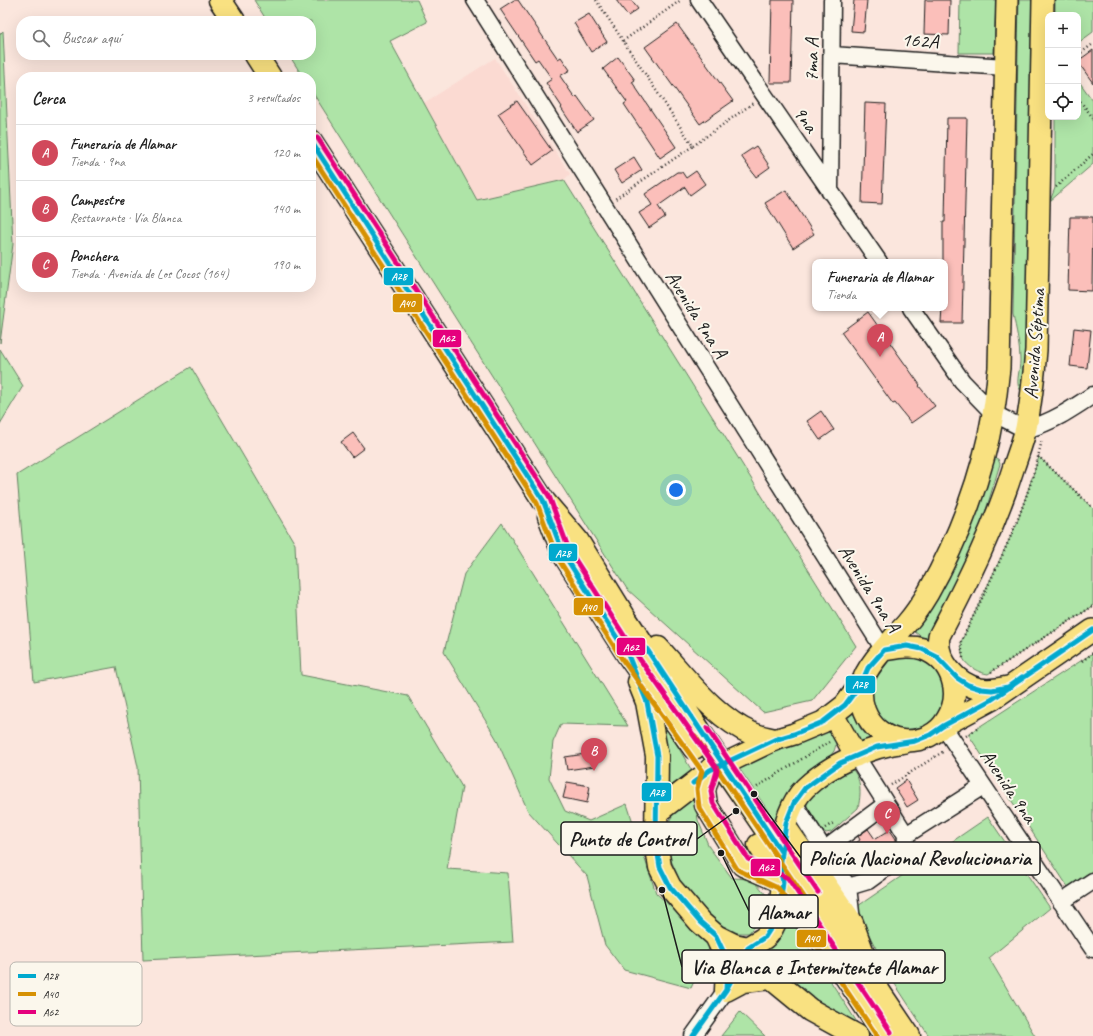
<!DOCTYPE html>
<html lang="es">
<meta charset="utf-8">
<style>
body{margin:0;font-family:Caveat,sans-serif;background:#f2f2f2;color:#222}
.controls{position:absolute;right:12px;top:12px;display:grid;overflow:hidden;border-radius:8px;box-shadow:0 4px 16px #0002}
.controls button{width:36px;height:36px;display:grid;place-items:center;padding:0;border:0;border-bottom:1px solid #e0e0e0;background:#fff;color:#222;font:20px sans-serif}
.you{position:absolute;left:676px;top:490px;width:14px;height:14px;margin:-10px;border:3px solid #fff;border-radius:50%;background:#1a73e8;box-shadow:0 0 0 6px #1a73e833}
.badge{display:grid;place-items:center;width:26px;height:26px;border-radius:50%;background:#d1495b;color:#fff;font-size:13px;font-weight:700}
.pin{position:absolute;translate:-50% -33px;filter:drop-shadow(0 1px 2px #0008)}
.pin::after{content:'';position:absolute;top:21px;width:14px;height:12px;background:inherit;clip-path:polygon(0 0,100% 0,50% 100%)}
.popup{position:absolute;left:812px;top:259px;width:136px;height:52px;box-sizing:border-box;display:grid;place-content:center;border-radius:8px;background:#fff;filter:drop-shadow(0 1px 3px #0005);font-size:13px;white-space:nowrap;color:#767676}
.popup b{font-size:15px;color:#222}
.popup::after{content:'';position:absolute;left:50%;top:100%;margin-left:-8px;border:8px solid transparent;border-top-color:#fff}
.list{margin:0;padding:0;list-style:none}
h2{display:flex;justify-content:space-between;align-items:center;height:52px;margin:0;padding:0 16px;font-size:17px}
h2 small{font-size:13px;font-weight:400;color:#767676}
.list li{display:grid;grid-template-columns:26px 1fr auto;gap:12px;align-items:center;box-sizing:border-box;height:56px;padding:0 16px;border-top:1px solid #e0e0e0}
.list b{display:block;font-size:15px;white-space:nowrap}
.list p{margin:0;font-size:13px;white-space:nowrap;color:#767676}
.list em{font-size:13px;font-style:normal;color:#767676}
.icon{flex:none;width:22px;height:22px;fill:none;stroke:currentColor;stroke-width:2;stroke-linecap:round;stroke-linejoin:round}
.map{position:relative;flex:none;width:1093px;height:1036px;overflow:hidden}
.search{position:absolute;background:#fff;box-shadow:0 4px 16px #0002;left:16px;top:16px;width:300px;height:44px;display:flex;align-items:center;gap:10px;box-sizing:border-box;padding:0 14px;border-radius:16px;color:#767676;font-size:15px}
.panel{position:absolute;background:#fff;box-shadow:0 4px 16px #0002;left:16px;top:72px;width:300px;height:220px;border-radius:16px}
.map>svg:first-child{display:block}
</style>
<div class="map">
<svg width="1093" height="1036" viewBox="0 0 1093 1036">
<rect width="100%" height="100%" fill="#fbe6dd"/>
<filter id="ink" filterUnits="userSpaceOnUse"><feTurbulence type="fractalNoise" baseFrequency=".025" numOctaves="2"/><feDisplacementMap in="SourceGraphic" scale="8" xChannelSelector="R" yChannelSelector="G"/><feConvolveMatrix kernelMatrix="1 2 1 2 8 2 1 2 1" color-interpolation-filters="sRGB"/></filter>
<g filter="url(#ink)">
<!-- built -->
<path fill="#fbdad2" d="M495,58l75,116 -6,6 -87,20 -53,-97z"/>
<!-- green -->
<path fill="#aee4a7" stroke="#658062" d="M254,0h163l10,22 -37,19 87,159 87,-20 292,466 -44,55 -49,11 -136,-123 -316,-499v-13h-8l-14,-22h22v-34h-44z
M960,0h36l-2,53h-35z
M1019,0h16l-6,290 -6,99h-4c-3,-10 1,-18 1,-28 0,-16 -4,-32 -7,-47z
M1055,0h38v32l-15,11v-28h-23z
M3,31l10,213 -13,99v-309z
M1078,80l15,21v63l-43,37 5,-13v-71h23z
M0,349l23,37 -23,38z
M191,367l104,177 6,131 107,21 54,91 -15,82 61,4 5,69 -370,18 -5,-193 -22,-100 -82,15 -17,-207z
M1039,457l54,51v98l-105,68c-8,-1 -21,-7 -25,-16 -2,-4 -1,-12 -2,-16l56,-119z
M993,458l5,1 2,5 -15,49 -2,14 -53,106 -3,4 -4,1 -8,-6v-5z
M502,523l126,203 -67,-2 -8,18 -4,36 16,33 24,10 38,-17 29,89 55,51 -20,44 -67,-18 -19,-25 -18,-69 -59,-65 -32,-73 -52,-86 20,-78z
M1093,653v217l-25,17 -100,-153z
M914,654l25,16 7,29 -9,18 -7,7 -9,5 -10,2h-10l-10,-3 -15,-13 -7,-30 16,-25z
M853,712l7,16 11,12 -14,6 -11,-27z
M663,721l29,50 -23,16z
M825,730c11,4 13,11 9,21l-59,79 -38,-57 1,-8z
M851,768c11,10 10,27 7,40l-27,24 -5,1 -4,-3 -15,-21v-11l6,-7z
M694,796l4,24 11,27 23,31c22,1 21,1 35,18l-4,18 -14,19h-21l-43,-41 -16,-36 -3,-28 8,-16z
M988,817l62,91 -61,50 46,78h-106l-36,-55 -38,-73z
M789,917l75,116 -66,-45 -35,-38 20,-18z
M740,1012l25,24h-44z"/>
<!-- building -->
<path fill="#fbbfba" stroke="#1c1c1c" d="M514,0h4l40,59 3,-2 9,13 -10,6 15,22 2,-2 17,24 -17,12 -16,-24 1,-1 -16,-24 6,-4 -14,-20 -3,2 -35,-52z
M616,0h15l7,9 -10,7z
M772,0h21l-2,83h-21z
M854,0h13l-3,32 -13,-1z
M925,0h25l-1,35 -25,-1z
M589,14l18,28 -16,10 -17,-29z
M677,24l56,77 -33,23 -55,-77z
M1093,50v33l-15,-21v-1z
M618,57l17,23 -3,2 44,65 -16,11 -36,-54 3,-2 -24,-33z
M517,101l35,50 -19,14 -35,-51z
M865,103l21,1 -4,100 -20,-1z
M947,118h20l-5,205h-21l1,-15h3v-46h-2v-40h2z
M756,146l14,21 -14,10 -15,-21z
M634,157l8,13 -20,13 -8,-13z
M696,171l9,13 -15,11 -5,-8 -27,19 7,11 -16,11 -10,-15 13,-8 -7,-11 32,-22h5l4,6z
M786,190l28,44 -21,14 -28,-45z
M1070,217h23l-1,74 -24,-1z
M868,312l52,73 -1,1 16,20 -24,17 -16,-20 -2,1 -52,-72z
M1074,328l17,2 -4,38 -17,-2z
M821,411l13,19 -14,10 -13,-19z
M353,433l11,15 -12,9 -11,-15z
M592,753l3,13 -28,4 -2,-13z
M906,780l12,20 -11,7 -12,-19z
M567,782l23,4 -3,17 -24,-5z
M868,829l7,10 15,-9 6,9v10l-31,22 -16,-23 11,-8 -2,-4z"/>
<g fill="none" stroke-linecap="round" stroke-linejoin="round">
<!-- minor casing -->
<g stroke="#1c1c1c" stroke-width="19">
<path id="minor" d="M475,0l409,650
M699,0l180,262
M832,55l173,12
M830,192l2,-192
M911,308l51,73 31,32 33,17c28,-9 43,-19 67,-35
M943,726l150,223
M856,756l50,79
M794,803l54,84 4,34
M824,850l62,-46
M848,887l20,-6 37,-27 1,-19 77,-49
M1061,902l32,-21
M693,1036l33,-46 22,-42"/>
</g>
<!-- major casing -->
<g stroke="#1c1c1c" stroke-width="24">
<path id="major" d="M884,650c13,-2 26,-5 39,-1 29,11 40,44 24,70 -4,7 -10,13 -18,17 -37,17 -73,-13 -67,-52 3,-18 32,-46 45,-61 7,-8 15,-20 21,-30 30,-53 55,-118 65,-179 3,-15 4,-31 6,-46l8,-368
M1008,687c-9,2 -18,4 -28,2 -23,-5 -45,-29 -41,-53 29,-55 56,-110 75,-170 4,-12 9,-25 12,-38 5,-25 8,-52 10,-78l7,-350
M833,715l23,41
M943,726l48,-26 102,-70
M722,765l52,-25 20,-6 29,-12 22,-17 17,-23
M783,844c1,-20 8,-42 22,-56 25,-24 66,-42 100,-46"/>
</g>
<!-- highway casing -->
<g stroke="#1c1c1c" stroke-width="25">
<path id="highway" d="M220,0l14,21
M256,55l14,22
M311,141l232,359 34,40 50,81 95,144 60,88 94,134 33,49
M549,516l14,37 65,102 66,93
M658,648c27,29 58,71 95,86 7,3 14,4 21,6
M639,682l8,20 10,54 -1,86 4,25 10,20 30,35 16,14 9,19 2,13 -1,22 17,-9 28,-3
M710,770l-6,20 2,15 37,60 40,17
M657,812l56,-43
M785,827l67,96 12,33
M759,845l126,191
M716,936l18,9 14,3 23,30 39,32 47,26
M748,948c5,-4 11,-6 16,-10 14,-11 20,-45 18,-62"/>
</g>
<!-- path -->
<path stroke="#1c1c1c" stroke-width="2.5" stroke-dasharray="1 3" stroke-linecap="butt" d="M596,0l97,146 -78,53
M623,41l58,-41
M1078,55l15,-11
M1078,98l15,20
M693,146l60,-43
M1056,187l37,-33
M1038,456l55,52
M963,658l-2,-16c31,-66 67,-131 81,-203
M1082,661l11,-8
M991,672l102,-66
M966,736l11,-7
M891,785l53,-34
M757,787l72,-45
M825,828l10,-6"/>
<!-- minor -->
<use href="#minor" stroke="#fbf7ec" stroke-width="16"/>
<!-- major -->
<use href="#major" stroke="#f9e181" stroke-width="21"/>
<!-- highway -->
<use href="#highway" stroke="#f9e181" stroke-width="22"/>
<!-- bus-1 casing -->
<g stroke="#fbf7ec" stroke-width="8">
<path id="bus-1" d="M311,141l232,359 20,53 65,102 19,47 10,54 -1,86 4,25 10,20 30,35 16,14 9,19 2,13 -1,22
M646,648l136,205
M693,783l17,-13 64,-30 20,-6 29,-12 22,-17 17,-23 6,-14 16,-18 23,-4 15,3 14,7 21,22 11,7 13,4 11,1 16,-3 14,-10
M693,1036l33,-46 22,-42 17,-11 11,-17 4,-14 3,-24 -3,-14 6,-45 8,-20 11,-15 35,-25 37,-16 38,-6 15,-6 13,-9 48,-26 102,-70"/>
</g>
<!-- bus-2 casing -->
<g stroke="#fbf7ec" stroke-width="8">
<path id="bus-2" d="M311,154l226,349 20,54 65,102 80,112 -5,18 2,18 38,62 3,2 38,17 99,148
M695,736l111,164"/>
</g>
<!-- bus-3 casing -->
<g stroke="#fbf7ec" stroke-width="8">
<path id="bus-3" d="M317,137l232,359 20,54 65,101 82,116 1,4 -6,20 2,12 35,56 40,19 103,154
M707,728l111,164"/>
</g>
<!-- bus-1 -->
<use href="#bus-1" stroke="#00a9ce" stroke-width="5"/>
<!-- bus-2 -->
<use href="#bus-2" stroke="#d69104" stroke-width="5"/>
<!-- bus-3 -->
<use href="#bus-3" stroke="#e5007d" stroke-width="5"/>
</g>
</g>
<g text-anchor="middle" stroke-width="4" stroke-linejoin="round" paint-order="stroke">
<!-- street labels -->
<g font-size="20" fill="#1c1c1c" stroke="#fbf7ec">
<text transform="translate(920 40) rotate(4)" y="7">162A</text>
<text transform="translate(811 60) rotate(-89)" y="7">7ma A</text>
<text transform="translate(806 119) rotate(55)" y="7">9na</text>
<text transform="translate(697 314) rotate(58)" y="7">Avenida 9na A</text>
<text transform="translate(1034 344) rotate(-86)" y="7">Avenida Séptima</text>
<text transform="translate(870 588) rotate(58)" y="7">Avenida 9na A</text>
<text transform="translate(1009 786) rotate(56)" y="7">Avenida 9na</text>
</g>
</g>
<!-- legend -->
<rect x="10" y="962" width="132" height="64" rx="6" fill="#fbf7ec" stroke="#b8b5ae" stroke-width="1"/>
<rect x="18" y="974" width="18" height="4" fill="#00a9ce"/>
<rect x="18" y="992" width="18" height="4" fill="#d69104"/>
<rect x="18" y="1010" width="18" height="4" fill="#e5007d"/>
<g font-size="11" fill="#1c1c1c">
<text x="43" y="980">A28</text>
<text x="43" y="998">A40</text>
<text x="43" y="1016">A62</text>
</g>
<!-- callouts -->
<path fill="none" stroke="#1c1c1c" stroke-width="1.5" d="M736 811L697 839M754 794L801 858M721 853L749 911M662 890L682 967"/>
<g fill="#1c1c1c" stroke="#fbf7ec" stroke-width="1.5">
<circle cx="736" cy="811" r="4"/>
<circle cx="754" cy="794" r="4"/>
<circle cx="721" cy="853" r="4"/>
<circle cx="662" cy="890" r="4"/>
</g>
<g fill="#fbf7ec" stroke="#1c1c1c" stroke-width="1.5">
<rect x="561" y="822" width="136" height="33" rx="4"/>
<rect x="801" y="842" width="239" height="33" rx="4"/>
<rect x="749" y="895" width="69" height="33" rx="4"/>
<rect x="682" y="950" width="263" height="33" rx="4"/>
</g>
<g font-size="21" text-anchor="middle" font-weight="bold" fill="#1c1c1c">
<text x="629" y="846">Punto de Control</text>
<text x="920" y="865">Policía Nacional Revolucionaria</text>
<text x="784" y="919">Alamar</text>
<text x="814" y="974">Via Blanca e Intermitente Alamar</text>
</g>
<g stroke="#fbf7ec" stroke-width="1.5">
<rect x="383" y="267" width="31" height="19" rx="4" fill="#00a9ce"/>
<rect x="392" y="293" width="31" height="20" rx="4" fill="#d69104"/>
<rect x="432" y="329" width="30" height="19" rx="4" fill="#e5007d"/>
<rect x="548" y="543" width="30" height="19" rx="4" fill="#00a9ce"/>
<rect x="573" y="597" width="31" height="19" rx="4" fill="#d69104"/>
<rect x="616" y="637" width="30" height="19" rx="4" fill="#e5007d"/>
<rect x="845" y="675" width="31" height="19" rx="4" fill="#00a9ce"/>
<rect x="641" y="782" width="31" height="20" rx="4" fill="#00a9ce"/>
<rect x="750" y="858" width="31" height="19" rx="4" fill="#e5007d"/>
<rect x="796" y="929" width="31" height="19" rx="4" fill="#d69104"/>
</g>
<g font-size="11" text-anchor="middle" font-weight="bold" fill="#fff">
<text x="399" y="280">A28</text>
<text x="407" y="307">A40</text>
<text x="447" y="342">A62</text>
<text x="563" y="557">A28</text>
<text x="589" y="611">A40</text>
<text x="631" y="651">A62</text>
<text x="860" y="688">A28</text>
<text x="657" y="796">A28</text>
<text x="766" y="871">A62</text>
<text x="812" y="942">A40</text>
</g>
</svg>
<div class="controls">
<button>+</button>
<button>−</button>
<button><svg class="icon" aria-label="locate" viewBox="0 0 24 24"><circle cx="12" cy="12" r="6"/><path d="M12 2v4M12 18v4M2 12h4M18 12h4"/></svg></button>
</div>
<div class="you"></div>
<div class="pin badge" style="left:880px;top:357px">A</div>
<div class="popup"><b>Funeraria de Alamar</b>Tienda</div>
<div class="pin badge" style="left:594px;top:771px">B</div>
<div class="pin badge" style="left:887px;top:834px">C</div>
<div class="search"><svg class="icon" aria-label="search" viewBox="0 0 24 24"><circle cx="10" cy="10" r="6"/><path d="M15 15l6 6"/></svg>Buscar aquí</div>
<section class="panel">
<h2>Cerca<small>3 resultados</small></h2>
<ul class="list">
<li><span class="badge">A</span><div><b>Funeraria de Alamar</b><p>Tienda · 9na</p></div><em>120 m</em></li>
<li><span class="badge">B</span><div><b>Campestre</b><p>Restaurante · Vía Blanca</p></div><em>140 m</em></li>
<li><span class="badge">C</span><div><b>Ponchera</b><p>Tienda · Avenida de Los Cocos (164)</p></div><em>190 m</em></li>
</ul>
</section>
</div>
